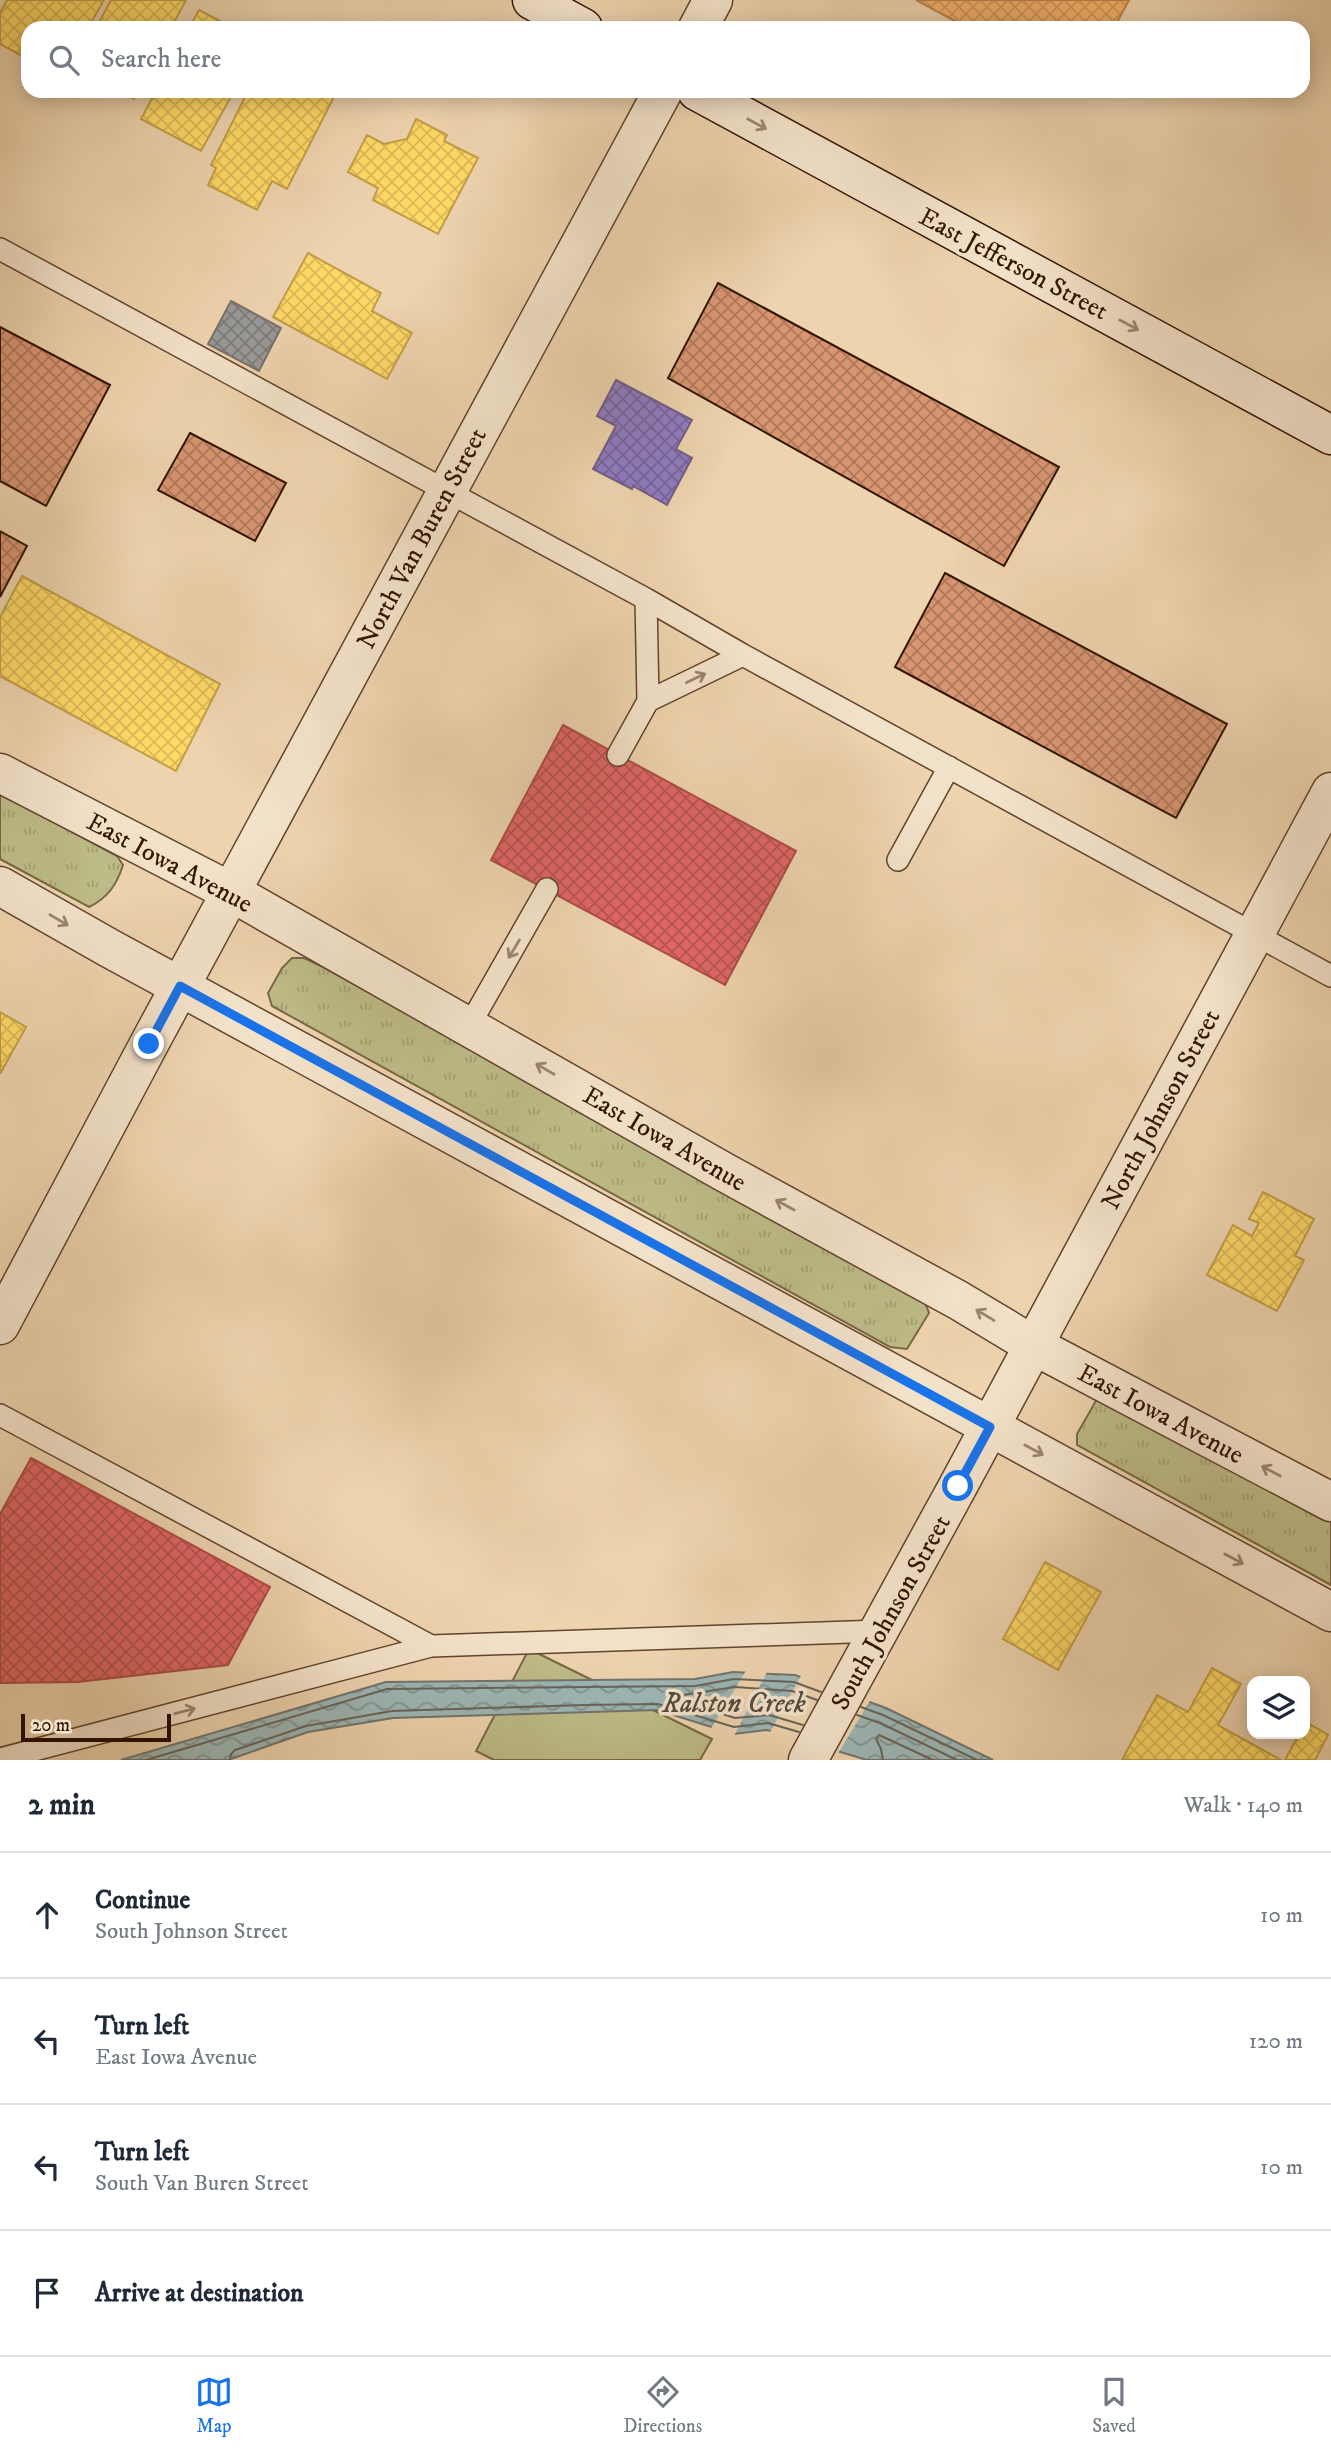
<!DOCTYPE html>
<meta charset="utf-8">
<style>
body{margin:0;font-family:"IM FELL DW Pica",serif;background:#f2f2f3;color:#1f2937}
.controls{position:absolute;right:21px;bottom:21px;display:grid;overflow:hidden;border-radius:14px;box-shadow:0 4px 18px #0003}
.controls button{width:63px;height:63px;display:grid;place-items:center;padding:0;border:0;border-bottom:2px solid #e0e1e3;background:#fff;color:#1f2937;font:35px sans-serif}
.scale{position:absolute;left:21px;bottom:18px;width:150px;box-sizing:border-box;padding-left:7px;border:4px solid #321400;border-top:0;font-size:19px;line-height:24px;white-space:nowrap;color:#321400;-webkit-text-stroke:5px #f3e2ca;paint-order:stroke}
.stop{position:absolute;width:21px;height:21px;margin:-16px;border:5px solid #1a73e8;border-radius:50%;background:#fff}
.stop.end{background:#1a73e8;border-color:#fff;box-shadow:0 2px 7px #0008}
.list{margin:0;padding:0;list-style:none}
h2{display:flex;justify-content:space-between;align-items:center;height:91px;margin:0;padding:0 28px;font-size:30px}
h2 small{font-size:23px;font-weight:400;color:#747a83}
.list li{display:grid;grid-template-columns:46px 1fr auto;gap:21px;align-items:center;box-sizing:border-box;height:126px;padding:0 28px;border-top:2px solid #e0e1e3}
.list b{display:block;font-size:26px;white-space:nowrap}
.list p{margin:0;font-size:23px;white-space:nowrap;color:#747a83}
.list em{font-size:23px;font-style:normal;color:#747a83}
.icon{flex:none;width:38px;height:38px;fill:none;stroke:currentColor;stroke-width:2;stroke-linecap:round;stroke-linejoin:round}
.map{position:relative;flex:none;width:1331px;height:1760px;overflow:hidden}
.search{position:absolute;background:#fff;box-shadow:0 4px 18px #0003;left:21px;right:21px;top:21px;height:77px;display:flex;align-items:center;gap:18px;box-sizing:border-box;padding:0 24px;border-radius:21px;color:#747a83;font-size:26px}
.sheet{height:595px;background:#fff}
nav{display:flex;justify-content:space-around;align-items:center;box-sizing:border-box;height:98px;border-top:2px solid #e0e1e3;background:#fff;font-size:19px;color:#747a83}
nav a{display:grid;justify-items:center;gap:4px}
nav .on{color:#1a73e8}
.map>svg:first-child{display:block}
</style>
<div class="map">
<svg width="1331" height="1760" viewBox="0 0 1331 1760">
<defs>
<pattern id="grass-tufts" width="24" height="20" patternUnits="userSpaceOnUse" patternTransform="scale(1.75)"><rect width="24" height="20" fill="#bdbb87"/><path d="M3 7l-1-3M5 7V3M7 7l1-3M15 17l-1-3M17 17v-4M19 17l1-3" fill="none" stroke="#a3a073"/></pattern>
<pattern id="water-waves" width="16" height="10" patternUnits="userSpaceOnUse" patternTransform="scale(1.75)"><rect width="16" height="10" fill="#9db6b5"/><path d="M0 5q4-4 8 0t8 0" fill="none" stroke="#819391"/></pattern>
<pattern id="homes-cross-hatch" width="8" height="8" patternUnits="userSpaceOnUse" patternTransform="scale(1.75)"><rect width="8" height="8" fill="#ffd966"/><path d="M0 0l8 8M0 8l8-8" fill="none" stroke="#dbb957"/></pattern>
<pattern id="shops-cross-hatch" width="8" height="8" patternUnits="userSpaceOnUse" patternTransform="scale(1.75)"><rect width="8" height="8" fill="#e06666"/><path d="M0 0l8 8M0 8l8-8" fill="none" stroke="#b65352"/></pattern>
<pattern id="offices-cross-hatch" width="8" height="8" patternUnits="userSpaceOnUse" patternTransform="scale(1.75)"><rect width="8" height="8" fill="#8e7cc3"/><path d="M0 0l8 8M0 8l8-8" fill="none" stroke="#75649c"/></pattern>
<pattern id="health-cross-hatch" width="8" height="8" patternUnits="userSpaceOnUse" patternTransform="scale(1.75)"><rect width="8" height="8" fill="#f6b26b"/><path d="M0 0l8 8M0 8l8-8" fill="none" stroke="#d3985b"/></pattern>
<pattern id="industry-cross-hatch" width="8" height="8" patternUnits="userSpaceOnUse" patternTransform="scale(1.75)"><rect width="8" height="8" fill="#999"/><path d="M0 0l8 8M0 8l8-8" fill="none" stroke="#7d7c7a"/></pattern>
<pattern id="building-cross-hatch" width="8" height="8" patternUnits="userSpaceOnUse" patternTransform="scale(1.75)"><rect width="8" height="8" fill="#d79572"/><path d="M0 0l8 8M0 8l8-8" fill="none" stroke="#af785b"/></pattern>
</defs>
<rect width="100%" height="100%" fill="#edd3ae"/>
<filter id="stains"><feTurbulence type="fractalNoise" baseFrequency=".00286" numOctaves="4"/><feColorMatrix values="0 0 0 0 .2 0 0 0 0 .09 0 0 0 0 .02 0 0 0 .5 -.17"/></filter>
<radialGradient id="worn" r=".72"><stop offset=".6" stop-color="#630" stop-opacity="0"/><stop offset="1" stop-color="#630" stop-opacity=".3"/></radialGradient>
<!-- grass -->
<path fill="url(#grass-tufts)" stroke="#786844" stroke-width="2" d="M0,793l117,63 6,9c-6,19 -15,33 -34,42l-89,-48z
M292,958h12l19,9 600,330 6,16 -22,36 -17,-2 -618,-341 -4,-13 14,-25z
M1097,1399l234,119v67l-254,-140v-11z"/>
<!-- green -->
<path fill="#bdbb87" stroke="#786844" stroke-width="2" d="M529,1649l183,90 -12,21h-206l-18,-9z"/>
<!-- water -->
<path fill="url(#water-waves)" stroke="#72756d" stroke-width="2" d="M733,1672l62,3 91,33 107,52h-126l-100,-30 -33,4 -77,-24 -264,8 -85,14 -80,28h-107l265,-78 309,-3z"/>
<!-- pier -->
<path fill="#edd3ae" d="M747,1669l21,1 -35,68 -23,-8z
M802,1674l69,25 -34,56 -68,-21z"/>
<!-- homes -->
<path fill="url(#homes-cross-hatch)" stroke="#c29e47" stroke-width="2" d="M7,0h97l-16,28h-60v31l-28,-15v-31z
M111,0h75l-15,28h-75z
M199,10l34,18h-44z
M119,91h19l-4,8z
M156,91h78l-33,60 -60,-32z
M248,91h89l-50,98 -15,-8 -15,29 -49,-25 8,-17 -5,-3z
M416,119l31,16 -3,6 34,17 -40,76 -65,-34 5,-12 -30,-16 19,-37 17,9 23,-5z
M308,253l73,40 -9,18 40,22 -25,46 -114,-62z
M22,576l198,108 -44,87 -176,-95v-59z
M0,1012l26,15 -26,47z
M1263,1192l51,27 -19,37 9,4 -27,51 -70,-36 26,-50 19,11 7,-13 -10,-4z
M1045,1562l56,30 -43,78 -55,-31z
M1212,1668l29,16 -23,41 63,35h-159l35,-65 31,17z
M1306,1722l22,13 -13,25h-30l14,-26h6z"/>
<!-- shops -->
<path fill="url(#shops-cross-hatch)" stroke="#ac4d47" stroke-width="2" d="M563,725l233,126 -71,134 -234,-125z
M31,1458l239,129 -42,78 -150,17 -78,1v-169z"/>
<!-- offices -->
<path fill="url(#offices-cross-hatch)" stroke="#725d88" stroke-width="2" d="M616,380l76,40 -16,29 16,9 -25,47 -34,-19 -1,3 -39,-20 23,-43 -19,-10z"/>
<!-- health -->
<path fill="url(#health-cross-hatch)" stroke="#bb834b" stroke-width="2" d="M916,0h213l-15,28h-146z"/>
<!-- industry -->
<path fill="url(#industry-cross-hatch)" stroke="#7a716b" stroke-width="2" d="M231,301l50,27 -22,43 -51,-27z"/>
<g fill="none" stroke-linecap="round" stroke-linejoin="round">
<!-- shore -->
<path stroke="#68655a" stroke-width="2" d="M861,1707l22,8 94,45
M857,1715l23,8 77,37
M803,1725l-34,-10 -34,3 -53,-17 -2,-3 3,-3 52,-8 57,4 25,9
M146,1760l241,-71 308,-3 39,-7 60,3 27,10
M230,1760l1,-6 4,-4 71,-24 86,-15 192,-6 74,-1 76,23 34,-4 31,9
M883,1760l-2,-11 -5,-10 3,-4 54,25"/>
</g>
<!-- building -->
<path fill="url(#building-cross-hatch)" stroke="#321400" stroke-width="2" d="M718,283l341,184 -55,99 -336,-188z
M0,327l110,58 -64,121 -46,-25z
M190,433l96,50 -31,58 -97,-51z
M0,531l27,15 -27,51z
M945,573l282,151 -51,94 -281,-151z"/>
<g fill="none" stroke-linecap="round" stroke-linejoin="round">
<!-- lane casing -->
<g stroke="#61442c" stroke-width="24">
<path id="lane" d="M0,249l646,350 97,56 588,321
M648,701l95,-46
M618,755l30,-54 -2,-102
M898,860l51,-93
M469,1026l78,-137
M0,1415l431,231 449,-15
M0,1759l431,-113"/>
</g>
<!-- street casing -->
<g stroke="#61442c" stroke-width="41">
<path id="street" d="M698,28l15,-28
M0,773l231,119 493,280 234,128 75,45 298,157
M0,886l109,62 1222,664
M0,1325l149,-281 514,-953
M808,1760l150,-274 373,-694"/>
</g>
<!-- secondary casing -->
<g stroke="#321400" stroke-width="41">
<path id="secondary" d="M532,0l51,28
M697,91l634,344"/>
</g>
<!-- lane -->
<use href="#lane" stroke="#f3e2ca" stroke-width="21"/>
<!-- street -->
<use href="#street" stroke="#f3e2ca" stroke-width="38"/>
<!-- secondary -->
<use href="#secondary" stroke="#f3e2ca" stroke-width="38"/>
</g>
<!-- one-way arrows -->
<defs><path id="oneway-shaft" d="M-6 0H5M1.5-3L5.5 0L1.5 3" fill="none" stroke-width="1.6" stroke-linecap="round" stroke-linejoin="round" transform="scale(1.75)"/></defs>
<g stroke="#9c856f">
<use href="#oneway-shaft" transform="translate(757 124) rotate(28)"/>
<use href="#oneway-shaft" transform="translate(1129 325) rotate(28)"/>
<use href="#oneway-shaft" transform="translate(696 678) rotate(-26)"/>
<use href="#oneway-shaft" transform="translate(59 920) rotate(30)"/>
<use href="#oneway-shaft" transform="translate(514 949) rotate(121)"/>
<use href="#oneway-shaft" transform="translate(545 1069) rotate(-150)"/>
<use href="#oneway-shaft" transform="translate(785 1205) rotate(-151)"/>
<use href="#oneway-shaft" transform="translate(985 1315) rotate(-149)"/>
<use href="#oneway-shaft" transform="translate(1034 1450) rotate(28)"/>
<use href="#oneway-shaft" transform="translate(1271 1471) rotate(-152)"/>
<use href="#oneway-shaft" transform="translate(1234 1559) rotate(28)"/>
<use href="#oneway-shaft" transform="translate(185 1711) rotate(-15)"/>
</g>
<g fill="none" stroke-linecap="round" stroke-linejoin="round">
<!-- route -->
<path stroke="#1a73e8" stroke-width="9" d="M149,1044l31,-58 810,441 -32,59"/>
</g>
<g text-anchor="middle" stroke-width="7" stroke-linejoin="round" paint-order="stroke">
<!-- street labels -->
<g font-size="26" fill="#321400" stroke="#f3e2ca">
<text transform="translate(1014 263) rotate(28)" y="9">East Jefferson Street</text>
<text transform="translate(421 538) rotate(-62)" y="9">North Van Buren Street</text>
<text transform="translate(170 862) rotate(28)" y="9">East Iowa Avenue</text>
<text transform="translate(1160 1109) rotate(-62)" y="9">North Johnson Street</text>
<text transform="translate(665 1138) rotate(30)" y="9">East Iowa Avenue</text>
<text transform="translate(1161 1413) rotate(28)" y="9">East Iowa Avenue</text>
<text transform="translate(890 1612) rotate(-61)" y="9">South Johnson Street</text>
</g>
<!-- water labels -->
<g font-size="28" font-style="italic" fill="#574d3f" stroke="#f3e2ca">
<text x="734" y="1712">Ralston Creek</text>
</g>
</g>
<rect width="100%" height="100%" filter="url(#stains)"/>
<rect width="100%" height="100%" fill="url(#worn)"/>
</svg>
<div class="controls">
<button><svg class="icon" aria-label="layers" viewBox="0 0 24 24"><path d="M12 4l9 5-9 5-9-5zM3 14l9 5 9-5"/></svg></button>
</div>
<div class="scale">20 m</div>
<div class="stop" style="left:958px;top:1486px"></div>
<div class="stop end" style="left:149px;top:1044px"></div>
<div class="search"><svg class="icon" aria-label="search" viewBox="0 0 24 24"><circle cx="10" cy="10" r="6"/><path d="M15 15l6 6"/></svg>Search here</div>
</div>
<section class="sheet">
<h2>2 min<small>Walk · 140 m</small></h2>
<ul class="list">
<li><svg class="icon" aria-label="ahead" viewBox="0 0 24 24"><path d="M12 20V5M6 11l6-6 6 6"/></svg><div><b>Continue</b><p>South Johnson Street</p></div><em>10 m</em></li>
<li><svg class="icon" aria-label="left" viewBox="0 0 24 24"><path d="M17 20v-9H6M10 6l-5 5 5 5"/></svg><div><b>Turn left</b><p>East Iowa Avenue</p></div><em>120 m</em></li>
<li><svg class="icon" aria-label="left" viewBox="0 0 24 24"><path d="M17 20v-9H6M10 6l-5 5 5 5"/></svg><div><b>Turn left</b><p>South Van Buren Street</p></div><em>10 m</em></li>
<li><svg class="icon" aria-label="arrive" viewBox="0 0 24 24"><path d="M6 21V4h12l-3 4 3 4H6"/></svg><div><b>Arrive at destination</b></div></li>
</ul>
</section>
<nav>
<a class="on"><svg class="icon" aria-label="map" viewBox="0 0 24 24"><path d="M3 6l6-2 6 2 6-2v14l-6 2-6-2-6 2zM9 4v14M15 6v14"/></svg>Map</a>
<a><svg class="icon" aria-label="directions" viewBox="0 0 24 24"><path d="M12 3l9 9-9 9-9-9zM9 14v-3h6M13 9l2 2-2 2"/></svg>Directions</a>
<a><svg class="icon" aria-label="saved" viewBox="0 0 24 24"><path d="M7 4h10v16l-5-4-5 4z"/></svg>Saved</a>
</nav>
